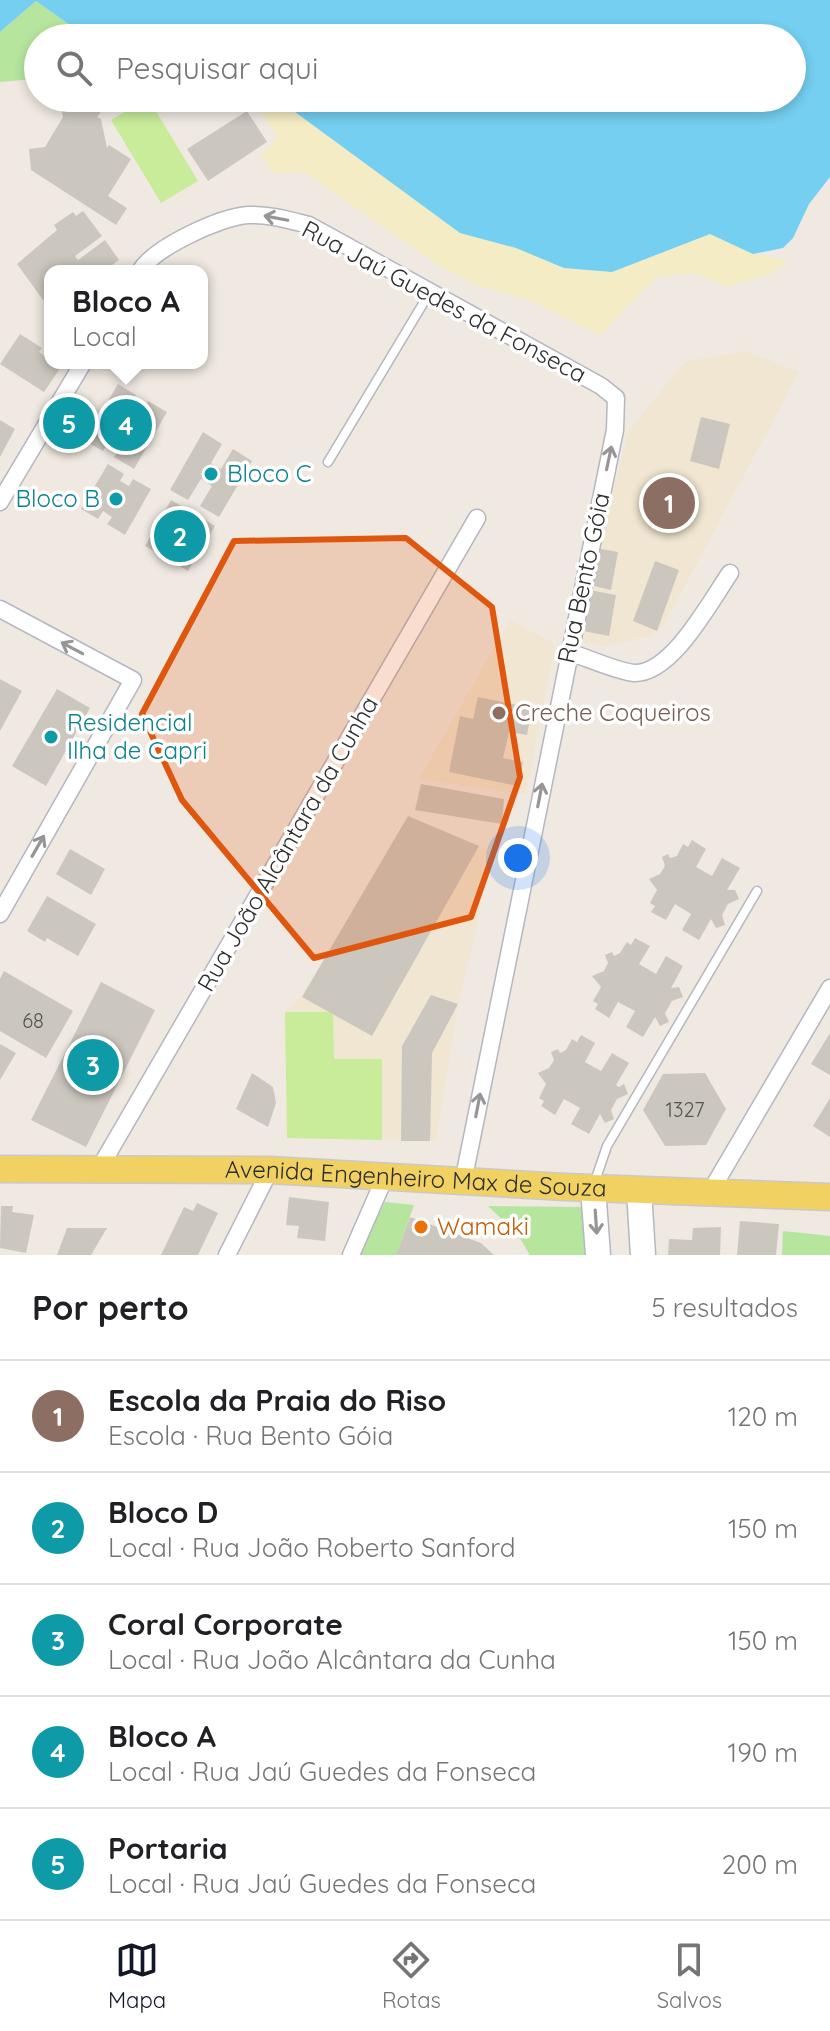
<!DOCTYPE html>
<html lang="pt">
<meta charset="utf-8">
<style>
body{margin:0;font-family:Quicksand,sans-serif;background:#f6f6f6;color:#202124}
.you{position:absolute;left:518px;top:858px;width:28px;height:28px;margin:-20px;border:6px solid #fff;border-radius:50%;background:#1a73e8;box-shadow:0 0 0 12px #1a73e833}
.badge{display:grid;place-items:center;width:52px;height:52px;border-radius:50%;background:#111827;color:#fff;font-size:26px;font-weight:700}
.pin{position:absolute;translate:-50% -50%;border:4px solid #fff;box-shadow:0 2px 8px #0006}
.popup{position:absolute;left:44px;top:265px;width:164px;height:104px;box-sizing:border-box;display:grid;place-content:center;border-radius:16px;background:#fff;filter:drop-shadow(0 2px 6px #0005);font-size:26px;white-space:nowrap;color:#757577}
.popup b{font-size:30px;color:#202124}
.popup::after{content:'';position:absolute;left:50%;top:100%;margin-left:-16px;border:16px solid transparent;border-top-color:#fff}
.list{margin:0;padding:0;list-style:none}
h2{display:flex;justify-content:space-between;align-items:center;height:104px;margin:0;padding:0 32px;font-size:34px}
h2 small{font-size:26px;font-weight:400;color:#757577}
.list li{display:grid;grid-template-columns:52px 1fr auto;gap:24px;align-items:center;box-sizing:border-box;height:112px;padding:0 32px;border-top:2px solid #e0e0e0}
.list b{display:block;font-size:30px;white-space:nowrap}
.list p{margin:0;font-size:26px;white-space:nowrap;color:#757577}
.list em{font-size:26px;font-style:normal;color:#757577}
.icon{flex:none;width:44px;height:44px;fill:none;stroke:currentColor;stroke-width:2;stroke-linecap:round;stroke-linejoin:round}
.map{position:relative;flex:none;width:830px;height:1255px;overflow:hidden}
.search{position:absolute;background:#fff;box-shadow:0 4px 12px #0003;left:24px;right:24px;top:24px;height:88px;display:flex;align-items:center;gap:20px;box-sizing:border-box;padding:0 28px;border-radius:44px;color:#757577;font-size:30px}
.sheet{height:664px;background:#fff}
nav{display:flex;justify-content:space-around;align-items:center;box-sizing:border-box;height:112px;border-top:2px solid #e0e0e0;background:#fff;font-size:22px;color:#757577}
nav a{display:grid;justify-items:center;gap:4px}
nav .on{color:#111827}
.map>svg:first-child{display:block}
</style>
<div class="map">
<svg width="830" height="1255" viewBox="0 0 830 1255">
<rect width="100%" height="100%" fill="#efe9e1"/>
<!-- education -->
<path fill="#f0e6d1" d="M745,351l54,21 -136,255 -14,9 -42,10 -33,-4 55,-212 56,-68z
M510,620l45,24 -29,151 -107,-16z
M408,816l81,34 -12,75 -19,79 -22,136 -149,-2 -2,-126 17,-16z"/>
<!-- green -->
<path fill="#b6e59e" d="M36,1l52,37h-50v34l-4,7 -34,3v-50z
M385,1202l29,3 -18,50h-38z
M488,1206l99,1 5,48h-62l-12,-20z
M783,1231l47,5v19h-48z"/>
<!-- sand -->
<path fill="#f3ecc5" d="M250,98h26l59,44 181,106 48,20 48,4 98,-38 43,20 36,7 -21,14 -42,12 -31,-14 -38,4 -57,58 -68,-34 -50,-14 -40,-19 -138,-96 -30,1 -13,-17 17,-19z"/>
<!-- pitch -->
<path fill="#c9ec9a" d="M148,98l50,83 -37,22 -50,-83z
M285,1012h48l1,47h48v81l-95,-2z"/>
<!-- water -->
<path fill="#75cff0" d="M0,0h830v177l-21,27 -16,34 -10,10 -30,6 -43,-20 -98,38 -48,-4 -48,-20 -56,-15 -184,-135h516v-60h-587l-8,-9 -12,9h-97l-52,-37 -36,31z"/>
<!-- building -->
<path fill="#cbc7bf" d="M59,98h38l3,15 -3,4 4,2 6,29 2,-3 22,14 -23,37 19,12 -11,17 -85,-55 -2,-21 16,-2 18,-30z
M247,111l20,31 -59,39 -21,-32z
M83,211l19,25 -27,20 3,4 27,-20 14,20 -15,11h-54v24l-7,5 -26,-36 40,-34 -3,-5 19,-13 3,4z
M20,334l22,14 -3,4 11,8v3l11,4 -17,25 -44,-28z
M118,384l18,11 -10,19 10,6 12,-19 19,11 -33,57 -20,-12 12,-20 -11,-7 -12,21 -18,-10z
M67,413l12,6 -8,14 -11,-7z
M701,417l29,7 -11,45 -29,-8z
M0,420l15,9 -15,28z
M203,432l19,12 -11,19 10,6 12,-20 19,12 -33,56 -19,-11 12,-20 -11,-7 -13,21 -18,-10z
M108,464l16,10 -4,7 9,5 4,-7 18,10 -26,46 -18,-11 5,-7 -9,-6 -5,8 -17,-10z
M171,500l17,10 -4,8 9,5 4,-8 18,11 -27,45 -17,-10 4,-8 -8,-5 -5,8 -17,-10z
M596,548l22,4 -7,38 -22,-5z
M655,561l24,9 -22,61 -24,-10z
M590,590l26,5 -7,41 -26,-5z
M0,679l22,12 -22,40z
M57,689l33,19 -44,78 -34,-20z
M478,697l54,11 -5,27 -18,-3 -6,26 20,4 -5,24 -69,-14 11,-56 13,3z
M421,784l83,15 -2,25 -87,-14z
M408,816l71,30 -107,190 -70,-39z
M692,840l14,9 -10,18 16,9 10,-18 18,10 -13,22h8l4,9 -11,5 -6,11 3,10 -9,3 -5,-9 -12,21 -17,-10 9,-16 -16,-10 -9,16 -15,-8 4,-6 -5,-3 7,-13 -8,-11 11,-5 5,-8 -3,-9 6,-3 2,4 7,-2 6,-12 5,3z
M70,849l35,20 -14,26 -35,-21z
M47,896l49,28 -18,32 -31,-18 -2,4 -18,-11z
M635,938l15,8 -11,18 17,10 10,-18 17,10 -12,22 8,-1 4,10 -11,4 -7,12 4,9 -9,4 -5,-9 -12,20 -17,-10 9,-16 -17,-9 -9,16 -14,-9 3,-5 -5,-3 8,-14 -9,-11 12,-5 4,-8 -3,-8 7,-3 2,4 6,-3 7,-11 4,3z
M4,971l69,40 -27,47 -46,-27v-52z
M101,982l54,28 -69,137 -55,-27z
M431,995l27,9 -26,49 -2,88h-29l1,-95z
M830,1033v42l-19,-11z
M581,1035l14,8 -10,19 16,9 11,-18 17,10 -13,22 3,2 5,-3 4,10 -11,5 -6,11 3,9 -9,4 -5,-9 -11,20 -18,-10 9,-16 -16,-9 -9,16 -14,-9 3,-5 -5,-3 7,-14 -8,-11 11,-5 5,-8 -3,-8 7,-3 2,4 6,-3 6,-11 5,3z
M0,1044l16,9 -16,27z
M252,1073l21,14 3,16 -8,24 -32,-18z
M705,1073l21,36 -20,36 -41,1 -22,-36 20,-36z
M830,1098v39l-17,-11z
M289,1197l40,5 -4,39 -28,-3 2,-12 -13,-1z
M197,1203l21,10 -20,42h-37l23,-48 9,4z
M1,1206h12l-1,6 22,3 -8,38 -26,-5z
M410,1217l71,26 13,12h-98z
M740,1221l39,3 -3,31h-39z
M721,1227l-1,28h-52l1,-16 23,1 1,-12z
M67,1228h40l-16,27h-34z"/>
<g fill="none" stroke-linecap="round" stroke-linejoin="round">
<!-- service casing -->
<g stroke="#b4b7c1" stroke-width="11">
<path id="service" d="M328,462l102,-170
M594,1184l13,-38 150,-255"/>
</g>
<!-- minor casing -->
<g stroke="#b4b7c1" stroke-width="19">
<path id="minor" d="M140,271c15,-24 80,-54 108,-56 21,-1 41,5 61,10l292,161 15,12 -1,32 -152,752
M0,502l83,-139
M0,609l133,71 -133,234
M569,652c16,5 50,20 65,21 38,1 76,-71 96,-100
M99,1169l378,-651
M709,1194l121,-206
M227,1255l43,-85
M351,1255l34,-78"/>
</g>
<!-- secondary casing -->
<g stroke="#b4b7c1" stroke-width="27">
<path id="secondary" d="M593,1188l5,67
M639,1191l4,64"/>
</g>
<!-- primary casing -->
<g stroke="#c9c9c9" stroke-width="29">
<g id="primary">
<path id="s1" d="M0,1169l270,1 295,17 265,10"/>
</g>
</g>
<!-- service -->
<use href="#service" stroke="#fff" stroke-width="8"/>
<!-- minor -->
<use href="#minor" stroke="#fff" stroke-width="16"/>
<!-- secondary -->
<use href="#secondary" stroke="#fff" stroke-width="24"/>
<!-- primary -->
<use href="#primary" stroke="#f2d163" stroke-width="26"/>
</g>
<!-- one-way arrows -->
<defs><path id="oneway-shaft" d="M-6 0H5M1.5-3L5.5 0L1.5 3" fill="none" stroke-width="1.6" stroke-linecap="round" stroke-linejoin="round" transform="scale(2)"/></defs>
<g stroke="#969696">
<use href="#oneway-shaft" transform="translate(276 218) rotate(-169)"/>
<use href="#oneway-shaft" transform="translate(609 458) rotate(-78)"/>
<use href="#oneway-shaft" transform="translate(72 648) rotate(-152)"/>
<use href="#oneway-shaft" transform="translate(540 795) rotate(-79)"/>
<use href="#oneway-shaft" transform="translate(38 846) rotate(-60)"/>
<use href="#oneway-shaft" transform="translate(478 1105) rotate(-79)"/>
<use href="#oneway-shaft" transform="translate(596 1222) rotate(86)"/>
</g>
<!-- marked area -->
<path fill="#df570e" fill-opacity="0.2" stroke="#df570e" stroke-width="6" stroke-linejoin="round" d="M406,538l86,69 28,170 -49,140 -157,41 -132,-158 -40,-86 92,-173z"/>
<!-- markers -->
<g fill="#0f9aa8" stroke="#fff" stroke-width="3">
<circle cx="211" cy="474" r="8"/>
<circle cx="116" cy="499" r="8"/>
<circle cx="51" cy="737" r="8"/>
</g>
<circle fill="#8d6e63" stroke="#fff" stroke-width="3" cx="499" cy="713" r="8"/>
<circle fill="#e8710a" stroke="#fff" stroke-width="3" cx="421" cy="1227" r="8"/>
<g text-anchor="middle" stroke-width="7" stroke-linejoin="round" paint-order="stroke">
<!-- number labels -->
<g font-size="20" fill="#555452">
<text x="33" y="1028">68</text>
<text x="685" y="1117">1327</text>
</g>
<!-- street labels -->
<g font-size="24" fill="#2e2e2e" stroke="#fff">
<text transform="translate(444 302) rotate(28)" y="8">Rua Jaú Guedes da Fonseca</text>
<text transform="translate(584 578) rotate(-78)" y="8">Rua Bento Góia</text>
<text transform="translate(288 844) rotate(-60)" y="8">Rua João Alcântara da Cunha</text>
<text dy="8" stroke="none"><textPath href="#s1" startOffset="416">Avenida Engenheiro Max de Souza</textPath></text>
</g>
<!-- culture labels -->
<g font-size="24" fill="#0d838f" stroke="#fff" text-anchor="start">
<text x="227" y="482">Bloco C</text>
<text x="100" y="507" text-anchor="end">Bloco B</text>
<text x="67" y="731">Residencial<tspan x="67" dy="28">Ilha de Capri</tspan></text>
</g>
<!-- education labels -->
<g font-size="24" fill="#785e54" stroke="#fff" text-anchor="start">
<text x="515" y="721">Creche Coqueiros</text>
</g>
<!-- food labels -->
<g font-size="24" fill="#c56008" stroke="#fff" text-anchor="start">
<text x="437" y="1235">Wamaki</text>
</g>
</g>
</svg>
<div class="you"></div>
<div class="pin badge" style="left:669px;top:503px;background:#8d6e63">1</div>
<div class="pin badge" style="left:180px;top:536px;background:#0f9aa8">2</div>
<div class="pin badge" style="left:93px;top:1065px;background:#0f9aa8">3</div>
<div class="pin badge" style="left:126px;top:425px;background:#0f9aa8">4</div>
<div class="popup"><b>Bloco A</b>Local</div>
<div class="pin badge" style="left:69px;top:423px;background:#0f9aa8">5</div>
<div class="search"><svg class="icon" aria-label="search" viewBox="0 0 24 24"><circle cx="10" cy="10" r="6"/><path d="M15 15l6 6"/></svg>Pesquisar aqui</div>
</div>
<section class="sheet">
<h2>Por perto<small>5 resultados</small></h2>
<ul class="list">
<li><span class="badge" style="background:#8d6e63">1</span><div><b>Escola da Praia do Riso</b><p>Escola · Rua Bento Góia</p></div><em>120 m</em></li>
<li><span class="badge" style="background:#0f9aa8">2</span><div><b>Bloco D</b><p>Local · Rua João Roberto Sanford</p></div><em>150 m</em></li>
<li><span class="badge" style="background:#0f9aa8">3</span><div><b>Coral Corporate</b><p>Local · Rua João Alcântara da Cunha</p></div><em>150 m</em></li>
<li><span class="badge" style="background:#0f9aa8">4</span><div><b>Bloco A</b><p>Local · Rua Jaú Guedes da Fonseca</p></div><em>190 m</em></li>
<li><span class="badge" style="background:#0f9aa8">5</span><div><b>Portaria</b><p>Local · Rua Jaú Guedes da Fonseca</p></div><em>200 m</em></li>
</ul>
</section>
<nav>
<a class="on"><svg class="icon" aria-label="map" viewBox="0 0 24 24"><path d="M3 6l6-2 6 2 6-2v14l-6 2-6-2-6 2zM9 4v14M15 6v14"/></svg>Mapa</a>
<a><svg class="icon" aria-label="directions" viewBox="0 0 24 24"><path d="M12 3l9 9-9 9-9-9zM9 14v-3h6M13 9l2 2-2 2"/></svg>Rotas</a>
<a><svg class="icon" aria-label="saved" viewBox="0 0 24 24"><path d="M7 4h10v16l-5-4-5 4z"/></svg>Salvos</a>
</nav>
